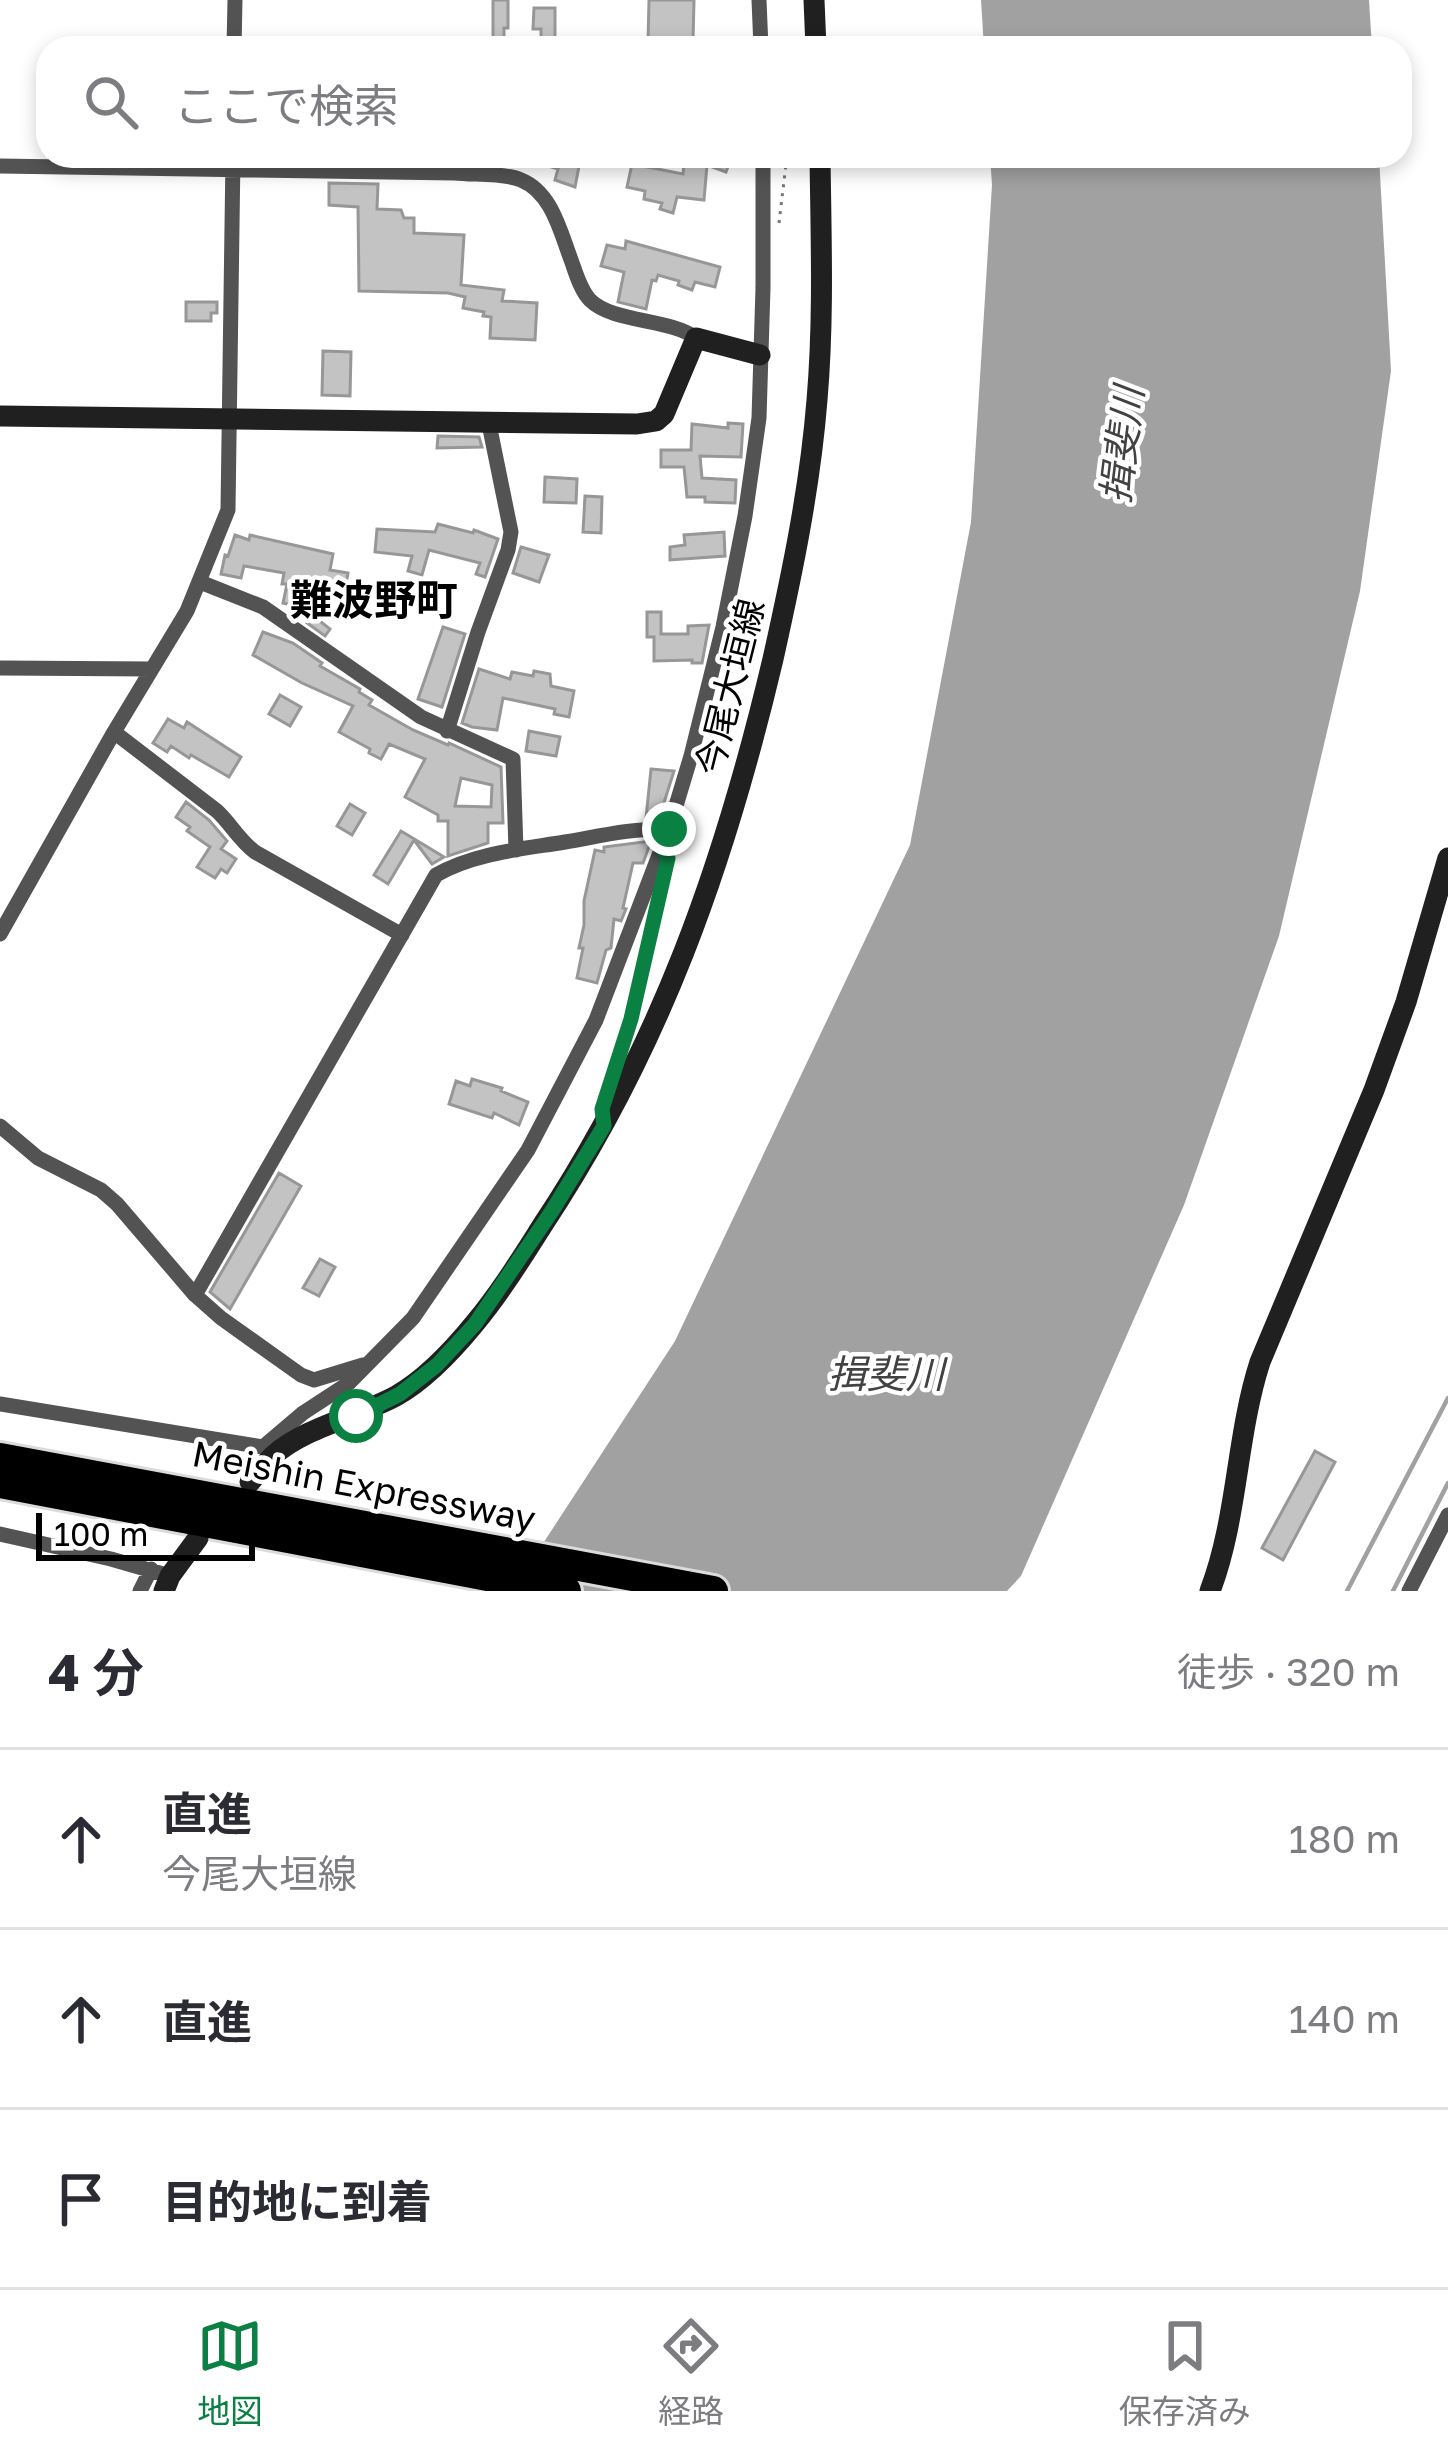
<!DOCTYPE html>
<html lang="ja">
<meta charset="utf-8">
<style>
body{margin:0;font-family:"Golos Text","Noto Sans JP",sans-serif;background:#f7f7f7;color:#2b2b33}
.scale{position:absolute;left:36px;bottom:30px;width:219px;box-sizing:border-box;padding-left:12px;border:6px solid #000;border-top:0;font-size:33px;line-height:42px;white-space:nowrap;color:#000;-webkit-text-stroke:9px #fff;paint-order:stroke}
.stop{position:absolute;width:36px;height:36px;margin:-27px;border:9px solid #0b8043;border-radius:50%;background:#fff}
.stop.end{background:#0b8043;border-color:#fff;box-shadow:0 3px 12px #0008}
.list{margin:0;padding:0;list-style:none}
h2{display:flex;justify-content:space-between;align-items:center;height:156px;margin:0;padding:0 48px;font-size:51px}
h2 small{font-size:39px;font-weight:400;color:#7c7c81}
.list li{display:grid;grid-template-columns:78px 1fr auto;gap:36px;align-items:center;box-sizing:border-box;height:180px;padding:0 48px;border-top:3px solid #e1e1e2}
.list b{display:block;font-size:45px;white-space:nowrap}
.list p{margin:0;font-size:39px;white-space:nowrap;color:#7c7c81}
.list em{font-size:39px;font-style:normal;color:#7c7c81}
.icon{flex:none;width:66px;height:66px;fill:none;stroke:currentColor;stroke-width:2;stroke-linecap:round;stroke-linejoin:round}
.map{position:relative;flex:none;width:1448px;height:1591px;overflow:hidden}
.search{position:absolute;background:#fff;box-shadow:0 6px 18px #0003;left:36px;right:36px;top:36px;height:132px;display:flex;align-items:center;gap:30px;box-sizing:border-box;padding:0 42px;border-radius:36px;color:#7c7c81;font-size:45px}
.sheet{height:696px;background:#fff}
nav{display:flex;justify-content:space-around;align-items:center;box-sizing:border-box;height:168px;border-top:3px solid #e1e1e2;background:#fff;font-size:33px;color:#7c7c81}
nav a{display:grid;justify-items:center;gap:6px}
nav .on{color:#0b8043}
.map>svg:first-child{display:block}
</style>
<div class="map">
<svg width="1448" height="1591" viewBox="0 0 1448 1591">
<rect width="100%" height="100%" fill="#fff"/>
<!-- water -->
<path fill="#a1a1a1" d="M981,0h388l3,48h-388z
M990,156h389l12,215 -31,220 -81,345 -95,269 -163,371 -14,15h-495l163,-250 235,-496 61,-323 21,-337z"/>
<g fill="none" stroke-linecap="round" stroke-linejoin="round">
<!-- stream -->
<path stroke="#a1a1a1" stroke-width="4.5" d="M1347,1591l101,-193
M1393,1591l55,-108"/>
</g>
<!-- building -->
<path fill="#c3c3c3" stroke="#979797" stroke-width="3" fill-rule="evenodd" d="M493,0h15v28h-4v16h-11z
M649,0h45l-1,41 -45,2z
M534,8h21v32h-14v-11h-8z
M551,156h30l-6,31 -20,-7 3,-11 -10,-3z
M686,156h46l-6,16 -19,-7 -3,35 -27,-3 -4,16 -13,-4 2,-6 -18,-4 1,-8 -18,-4 5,-23 51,10 1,-11 12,1v-3z
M329,183l49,1 -1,25 24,1 3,8h10v15l50,2 -3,50 43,5 -2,11 35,2 -2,37 -45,-2 1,-21 -8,-1 1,-4 -21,-4 2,-11 -17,-4 -89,-2 -1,-84 -29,-2z
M626,241l94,26 -5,20 -20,-5 -3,8 -14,-5 1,-4 -21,-6 -2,6 -4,-1 -6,29 -28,-7 6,-30 -23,-6 6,-21 18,4z
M186,302h31v11h-6v8h-25z
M323,351l28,1 -1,44 -28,-1z
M728,423l15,1 -2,33 -41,-1 2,22 34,2 -1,23 -30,-1v-5h-18l-3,-30h-23v-17h30l1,-26 36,4z
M438,436l41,1 3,10 -45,1z
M545,477l32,2 -1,24 -32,-1z
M585,496l17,1 -1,36 -18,-1z
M438,524l35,9 1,-3 24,9 -13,38 -9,-3 4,-11 -51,-13 -7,25 -14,-4 4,-15 -37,-4 2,-23 58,3z
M724,532l1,24 -55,4v-13l15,-2 -1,-10z
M235,535l14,5 1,-5 83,19 -3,16 18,3 -5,28 -16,-3 -6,24 9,7 -5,7 -18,-13 9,-13 -33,-7 4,-19h-5l2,-11 -40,-7 -3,12 -20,-4 4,-19 3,1z
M521,547l28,8 -10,27 -26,-9z
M647,612h14v22h27v-8l21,-1 -7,38h-10v-3l-38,1v-24h-7z
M443,627l22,7 -23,73 -24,-8z
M263,632l30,11 29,20 -2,3 40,23 -1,3 13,8 -3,5 44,25 35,15 1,-2 52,24 2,56h-15v20l-40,13v-35h-10v-6l-33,-18 20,-38 -36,-15 -8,15 -12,-6 1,-4 -31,-17 14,-26 -51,-23 -49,-28zM461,778l31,7 -1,22 -36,-1z
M479,669l31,10 2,-7 21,4 1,-5 16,3 1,12 23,5 -5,26 -15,-3 1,-5 -52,-11 -6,32 -25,-3 -10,-4z
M280,695l21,12 -11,19 -21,-12z
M168,719l16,9 3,-6 54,35 -12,20 -38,-22 -2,3 -18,-12 -4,6 -14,-9z
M529,731l31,6 -4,19 -30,-5z
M651,769l23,2 -12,38h-4l-1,8 -11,1z
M186,802l23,18 18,21 -6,8 15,10 -9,14 -6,-4 -6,9 -18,-11 13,-20 -23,-16 3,-4 -14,-10z
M350,804l15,9 -13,22 -15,-9z
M401,831l43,26 -12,7 -18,-24 -26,44 -14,-9z
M651,841l-8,22h-10l-10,45 3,1 -5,12 -7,-2 -3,29 -5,2 -9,33 -20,-5 6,-30h-4l5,-23v-24l11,-51 9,2v-5z
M472,1079l30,9 -1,3 27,11 -9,23 -25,-12 -2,5 -43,-14 7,-23 14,5z
M279,1173l22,13 -71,123 -20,-17z
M320,1259l15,8 -16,29 -16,-8z
M1315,1451l20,11 -52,98 -21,-12z"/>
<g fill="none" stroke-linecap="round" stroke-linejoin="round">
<!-- highway casing -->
<g stroke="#dbdbdb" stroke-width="36">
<path id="highway" d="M0,1458l713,133
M0,1483l566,108"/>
</g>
<!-- path -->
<path stroke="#757575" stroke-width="3" stroke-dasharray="3 6" stroke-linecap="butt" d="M779,223l8,-67
M623,1044l33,-136"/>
<!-- street -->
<path stroke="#535353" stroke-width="15" d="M759,0l2,48
M234,48l1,-48
M0,166l455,7c18,2 51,0 66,7 30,12 39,50 49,77 5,13 10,33 20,43 23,23 79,18 106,38
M200,582l63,25 158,110 92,42 3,91
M0,668l152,1
M447,731l31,-99 30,-82 3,-18 -22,-108
M114,732l103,79c14,13 22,29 38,41l147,83
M0,934l114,-202 73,-121 41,-101 5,-354
M0,1126l38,32 63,32 16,14 78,91 26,23 80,57 13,5 49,-15
M195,1295l241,-420c38,-22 87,-26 129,-33 35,-6 68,-14 104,-13
M0,1404l263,43 8,7
M263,1447l40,-34 46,-30 64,-65 115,-168 68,-130 73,-191 22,-73 32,-129 22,-111 14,-98 4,-130v-132
M0,1534l111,25 59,17
M140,1591l11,-22
M1409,1591l39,-76"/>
<!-- secondary -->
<path stroke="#202020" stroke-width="21" d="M814,0l2,48
M0,416l637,8 19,-3 8,-7 32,-76 64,17
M250,1482c8,-9 15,-19 24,-27 32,-28 83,-38 122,-59 30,-17 57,-46 79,-73 25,-30 46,-64 67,-97 118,-178 182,-360 231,-567 19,-85 37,-171 44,-259 7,-81 4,-163 3,-244
M164,1591l6,-15 28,-38
M1210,1591c28,-73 26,-155 50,-229l114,-272 32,-88 42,-144"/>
<!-- highway -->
<use href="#highway" stroke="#000" stroke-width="30"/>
</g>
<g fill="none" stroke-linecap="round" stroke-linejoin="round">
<!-- route -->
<path stroke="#0b8043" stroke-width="15" d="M356,1416l44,-22 37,-29 38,-41 77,-113 52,-85 -2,-17 29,-90 37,-161 -6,-10 7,-19"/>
</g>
<g text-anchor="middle" stroke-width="9" stroke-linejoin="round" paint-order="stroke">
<!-- street labels -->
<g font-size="36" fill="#000" stroke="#fff">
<text transform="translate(730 687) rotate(-76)" y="13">今尾大垣線</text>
<text transform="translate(364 1486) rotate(11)" y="13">Meishin Expressway</text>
</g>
<!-- water labels -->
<g font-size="39" font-style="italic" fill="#424242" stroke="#fff">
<text transform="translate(1122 445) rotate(-83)" y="14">揖斐川</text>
<text x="886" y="1388">揖斐川</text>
</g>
<!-- quarter labels -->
<g font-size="42" font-weight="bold" fill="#000" stroke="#fff">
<text x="374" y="615">難波野町</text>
</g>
</g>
</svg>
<div class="scale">100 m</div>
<div class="stop" style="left:356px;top:1416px"></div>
<div class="stop end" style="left:669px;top:829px"></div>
<div class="search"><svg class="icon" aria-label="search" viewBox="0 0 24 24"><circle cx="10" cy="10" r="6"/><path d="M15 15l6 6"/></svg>ここで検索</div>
</div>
<section class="sheet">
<h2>4 分<small>徒歩 · 320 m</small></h2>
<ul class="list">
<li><svg class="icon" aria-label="ahead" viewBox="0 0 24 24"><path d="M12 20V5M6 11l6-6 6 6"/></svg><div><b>直進</b><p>今尾大垣線</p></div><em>180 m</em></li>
<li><svg class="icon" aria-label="ahead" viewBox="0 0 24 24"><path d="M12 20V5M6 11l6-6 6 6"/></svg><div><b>直進</b></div><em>140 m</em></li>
<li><svg class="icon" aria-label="arrive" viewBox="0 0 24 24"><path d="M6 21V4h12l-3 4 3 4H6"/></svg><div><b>目的地に到着</b></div></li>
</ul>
</section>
<nav>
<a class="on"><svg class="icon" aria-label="map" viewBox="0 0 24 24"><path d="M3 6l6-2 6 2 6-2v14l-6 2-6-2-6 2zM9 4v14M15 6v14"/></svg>地図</a>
<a><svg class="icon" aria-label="directions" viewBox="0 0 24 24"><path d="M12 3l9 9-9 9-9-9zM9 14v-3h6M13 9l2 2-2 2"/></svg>経路</a>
<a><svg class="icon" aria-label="saved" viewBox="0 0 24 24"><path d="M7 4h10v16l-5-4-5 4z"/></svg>保存済み</a>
</nav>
